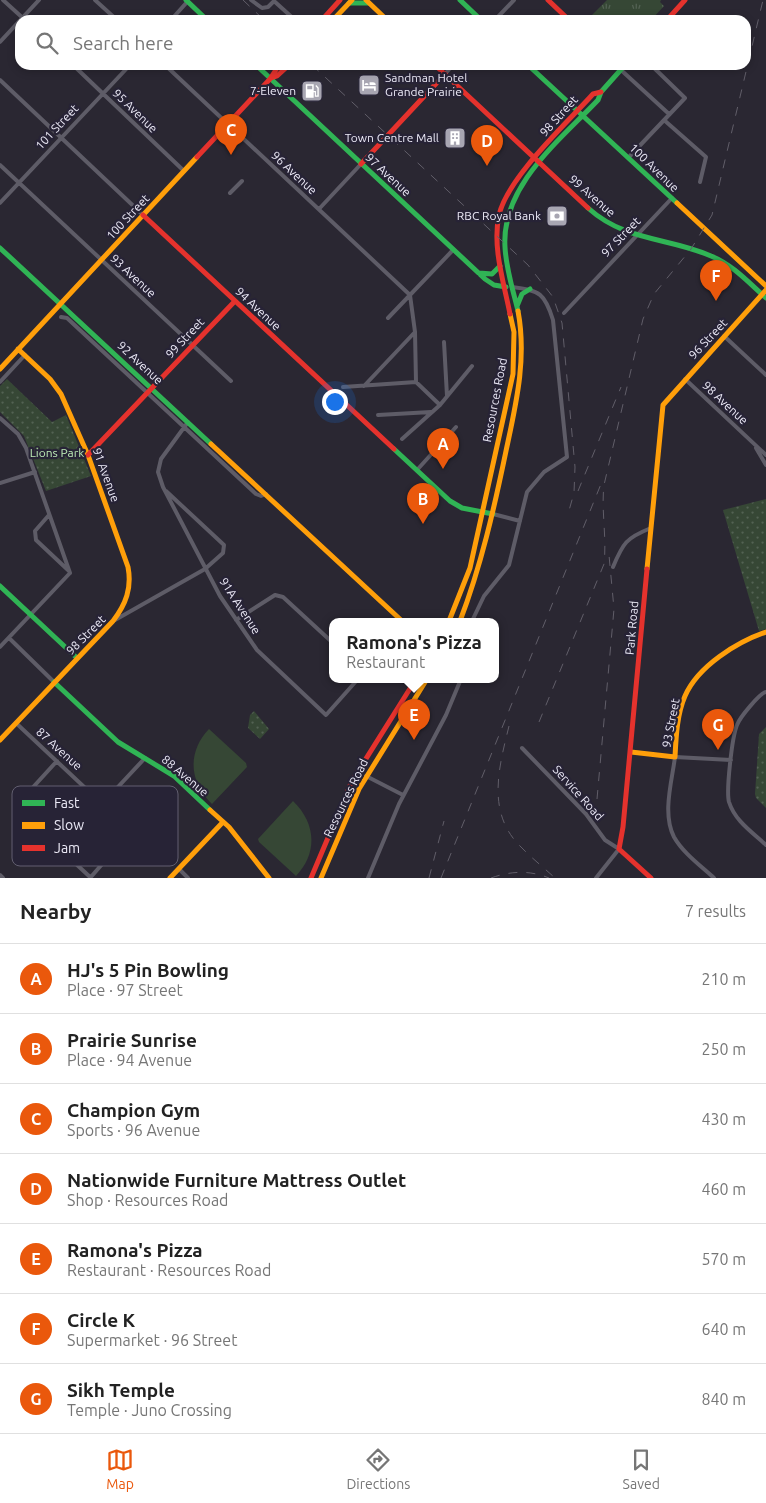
<!DOCTYPE html>
<meta charset="utf-8">
<style>
body{margin:0;font-family:Ubuntu,sans-serif;background:#f2f2f2;color:#222}
.you{position:absolute;left:334px;top:401px;width:18px;height:18px;margin:-12px;border:4px solid #fff;border-radius:50%;background:#1a73e8;box-shadow:0 0 0 8px #1a73e833}
.badge{display:grid;place-items:center;width:32px;height:32px;border-radius:50%;background:#ea580c;color:#fff;font-size:16px;font-weight:700}
.pin{position:absolute;translate:-50% -41px;filter:drop-shadow(0 1px 2px #0008)}
.pin::after{content:'';position:absolute;top:26px;width:18px;height:15px;background:inherit;clip-path:polygon(0 0,100% 0,50% 100%)}
.popup{position:absolute;left:329px;top:618px;width:170px;height:65px;box-sizing:border-box;display:grid;place-content:center;border-radius:10px;background:#fff;filter:drop-shadow(0 1px 4px #0005);font-size:16px;white-space:nowrap;color:#767676}
.popup b{font-size:19px;color:#222}
.popup::after{content:'';position:absolute;left:50%;top:100%;margin-left:-10px;border:10px solid transparent;border-top-color:#fff}
.list{margin:0;padding:0;list-style:none}
h2{display:flex;justify-content:space-between;align-items:center;height:65px;margin:0;padding:0 20px;font-size:21px}
h2 small{font-size:16px;font-weight:400;color:#767676}
.list li{display:grid;grid-template-columns:32px 1fr auto;gap:15px;align-items:center;box-sizing:border-box;height:70px;padding:0 20px;border-top:1px solid #e0e0e0}
.list b{display:block;font-size:19px;white-space:nowrap}
.list p{margin:0;font-size:16px;white-space:nowrap;color:#767676}
.list em{font-size:16px;font-style:normal;color:#767676}
.icon{flex:none;width:28px;height:28px;fill:none;stroke:currentColor;stroke-width:2;stroke-linecap:round;stroke-linejoin:round}
.map{position:relative;flex:none;width:766px;height:878px;overflow:hidden}
.search{position:absolute;background:#fff;box-shadow:0 2px 8px #0003;left:15px;right:15px;top:15px;height:55px;display:flex;align-items:center;gap:12px;box-sizing:border-box;padding:0 18px;border-radius:15px;color:#767676;font-size:19px}
.sheet{height:555px;background:#fff}
nav{display:flex;justify-content:space-around;align-items:center;box-sizing:border-box;height:70px;border-top:1px solid #e0e0e0;background:#fff;font-size:14px;color:#767676}
nav a{display:grid;justify-items:center;gap:2px}
nav .on{color:#ea580c}
.map>svg:first-child{display:block}
</style>
<div class="map">
<svg width="766" height="878" viewBox="0 0 766 878">
<defs>
<pattern id="grass-tufts" width="24" height="20" patternUnits="userSpaceOnUse" patternTransform="scale(1.25)"><rect width="24" height="20" fill="#364735"/><path d="M3 7l-1-3M5 7V3M7 7l1-3M15 17l-1-3M17 17v-4M19 17l1-3" fill="none" stroke="#536253"/></pattern>
<pattern id="park-dots" width="8" height="8" patternUnits="userSpaceOnUse" patternTransform="scale(1.25)"><rect width="8" height="8" fill="#364735"/><path d="M2 2h.1M6 6h.1" fill="none" stroke="#536253" stroke-width="1.8" stroke-linecap="round"/></pattern>
</defs>
<rect width="100%" height="100%" fill="#2a2732"/>
<!-- grass -->
<path fill="url(#grass-tufts)" d="M607,0h54l-1,2 4,4 -13,14h-64z"/>
<!-- park -->
<path fill="url(#park-dots)" d="M7,379l45,43 14,-7 25,61 -45,15 -22,-55 -24,-24v-26z
M766,499v130l-7,2 -36,-121z
M254,711l15,18 -9,10 -12,-11 2,-13z
M766,727v81l-10,-10 -1,-4 4,-60z"/>
<!-- pitch -->
<path fill="#364735" d="M209,729l37,34 1,4 -35,37c-23,-22 -25,-52 -3,-75z
M293,801c23,22 25,52 3,75l-37,-34 -1,-3z"/>
<g fill="none" stroke-linecap="round" stroke-linejoin="round">
<!-- street -->
<path stroke="#5e5c67" stroke-width="4" d="M3,0l22,20
M95,0l22,20
M251,0l11,8 6,-1 6,-6 21,19
M171,20l17,-19
M495,20l19,-20
M0,42l39,-42
M73,65l111,106
M165,65l245,230
M621,70l48,44
M445,74l8,-9
M0,80l143,135
M664,120l42,37 -6,25
M629,157l56,-59 -34,-33
M0,165l231,216
M230,193l12,-12
M0,203l130,-138
M319,209l42,-45
M410,295l5,37 1,50
M564,313l108,-115
M61,317l6,1 189,176 5,2 5,-2
M388,318l65,-68
M724,336l42,39
M444,342l3,54
M685,379l81,76
M0,382l25,-27
M364,386l51,-54
M343,387l73,-5 24,23
M378,415l53,-3
M0,418l18,16 8,14 44,125
M188,422l-27,37 -3,13 5,15 57,109 37,54 69,65 32,-36
M402,439l38,-34 32,-39
M756,448l10,17
M417,470l39,-43
M0,483l35,-11
M493,514l27,7
M49,515l-14,16 1,9 33,31
M613,567c10,-24 13,-29 38,-39
M115,620l90,-51 18,-16 1,-8 -58,-54
M236,620l39,-25 8,2 50,46
M472,621l12,-25 25,-31 18,-73 17,-20 23,-15 -14,-137c-8,-26 -13,-30 -41,-33
M9,638l45,44
M0,647l70,-74
M766,692c-6,1 -26,25 -29,33 -5,12 -11,66 -8,77 6,19 23,30 37,43
M16,723l115,108 -41,47
M522,748l64,66 19,26 14,9 -23,29
M57,761l-42,46 75,70
M366,776l37,19
M103,803l42,-45
M179,869l9,9
M0,875l3,3
M368,878l31,-74 47,-89 15,-36
M714,878c-13,-12 -31,-25 -40,-41 -12,-23 -2,-56 1,-80l56,3"/>
<!-- fast -->
<path stroke="#30b455" stroke-width="5" d="M186,0l21,20
M460,0l21,20
M349,3h19
M256,65l229,214 9,6 12,2
M528,65l149,138
M588,208c38,34 80,29 123,48 22,9 38,27 55,42
M0,248l211,196
M479,273l13,1 8,-8
M517,306l5,-12 8,-5
M518,311c-5,-21 -12,-42 -13,-64 -4,-61 55,-107 93,-147l3,-8 24,-27
M394,449l56,52 12,7 31,6
M0,586l77,72
M54,682l64,60 56,34 36,34"/>
<!-- slow -->
<path stroke="#ff9f0a" stroke-width="5" d="M366,0l21,20
M333,20l19,-20
M677,203l89,83
M0,369l197,-212
M211,444l191,177
M647,569l16,-164 103,-115
M449,621l21,-53 43,-194 1,-42 -4,-18
M460,621c21,-55 34,-112 46,-170 10,-47 21,-92 12,-140
M0,740l113,-119c13,-17 19,-33 15,-54l-40,-112 -27,-61 -11,-15 -32,-30
M631,752l44,5c1,-20 2,-43 10,-61 13,-30 52,-54 81,-64
M210,810l19,17 40,51
M170,878l53,-56
M321,878l38,-89 68,-110"/>
<!-- jam -->
<path stroke="#e5322d" stroke-width="5" d="M548,0l21,20
M322,20l18,-20
M667,20l18,-20
M435,65l153,143
M271,78l6,-2 12,-11
M197,157l73,-78 9,-14
M361,164l84,-90
M143,215l251,234
M510,314c-6,-31 -18,-67 -11,-99 9,-38 67,-91 94,-121l8,-2
M88,455l147,-154
M647,569l-24,258 -4,22 32,29
M311,878l41,-97 64,-102"/>
<!-- rail -->
<path stroke="#615e69" stroke-width="1" stroke-dasharray="9 9" stroke-linecap="butt" d="M243,0l21,20
M312,65l216,200 25,32 9,26 13,144 -1,26 -6,21
M578,491l43,-104
M539,722l65,-158c3,-27 -3,-53 0,-79l39,-166 11,-25 37,-45 21,-34 51,-215
M509,726c-9,37 -21,79 4,112 12,15 28,27 42,40
M597,799l17,-190 -5,-54
M429,878l15,-57
M441,878l160,-394
M491,878c19,-7 39,-8 58,0"/>
</g>
<!-- icons -->
<defs>
<g id="hotel-square" transform="scale(1.125)"><rect x="-9" y="-9" width="18" height="18" rx="4" fill="#a8a6b2" stroke="#272336"/><path d="M-6-4.5h1.5V1H6V5H4.5V3h-9V5H-6ZM-4 0a1.8 1.8 0 1 1 3.6 0ZM.5 0V-2.5h3Q6-2.5 6 0Z" fill="#fff"/></g>
<g id="fuel-square" transform="scale(1.125)"><rect x="-9" y="-9" width="18" height="18" rx="4" fill="#a8a6b2" stroke="#272336"/><path d="M-5.5-6h7V0h2V4h1.3V-2.5L3-4.5l.8-.8L6-3V5H2.5V1h-1V6h-7ZM-4.2-4.7v3.2H.2V-4.7Z" fill="#fff"/></g>
<g id="building-square" transform="scale(1.125)"><rect x="-9" y="-9" width="18" height="18" rx="4" fill="#a8a6b2" stroke="#272336"/><path d="M-4-6H4V6H1V3H-1V6H-4ZM-2.5-4.3h1.7v1.8h-1.7ZM.8-4.3h1.7v1.8H.8ZM-2.5-1h1.7V.8h-1.7ZM.8-1h1.7V.8H.8Z" fill="#fff"/></g>
<g id="bank-square" transform="scale(1.125)"><rect x="-9" y="-9" width="18" height="18" rx="4" fill="#a8a6b2" stroke="#272336"/><path d="M-6-4H6V4H-6ZM0-2.3a2.3 2.3 0 1 0 0 4.6a2.3 2.3 0 1 0 0-4.6Z" fill="#fff"/></g>
</defs>
<g fill-rule="evenodd">
<use href="#hotel-square" x="369" y="85"/>
<use href="#fuel-square" x="312" y="91"/>
<use href="#building-square" x="455" y="138"/>
<use href="#bank-square" x="557" y="216"/>
</g>
<g text-anchor="middle" stroke-width="4.5" stroke-linejoin="round" paint-order="stroke">
<!-- poi labels -->
<g font-size="12" fill="#eceaf7" stroke="#272336" text-anchor="end">
<text x="385" y="82" text-anchor="start">Sandman Hotel<tspan x="385" dy="14">Grande Prairie</tspan></text>
<text x="296" y="95">7-Eleven</text>
<text x="439" y="142">Town Centre Mall</text>
<text x="541" y="220">RBC Royal Bank</text>
</g>
<!-- street labels -->
<g font-size="12" fill="#eceaf7" stroke="#272336">
<text transform="translate(135 111) rotate(44)" y="4">95 Avenue</text>
<text transform="translate(559 116) rotate(-48)" y="4">98 Street</text>
<text transform="translate(57 127) rotate(-47)" y="4">101 Street</text>
<text transform="translate(654 168) rotate(44)" y="4">100 Avenue</text>
<text transform="translate(294 173) rotate(43)" y="4">96 Avenue</text>
<text transform="translate(388 175) rotate(43)" y="4">97 Avenue</text>
<text transform="translate(592 196) rotate(41)" y="4">99 Avenue</text>
<text transform="translate(128 217) rotate(-47)" y="4">100 Street</text>
<text transform="translate(621 237) rotate(-46)" y="4">97 Street</text>
<text transform="translate(133 276) rotate(43)" y="4">93 Avenue</text>
<text transform="translate(258 309) rotate(43)" y="4">94 Avenue</text>
<text transform="translate(185 338) rotate(-47)" y="4">99 Street</text>
<text transform="translate(708 339) rotate(-47)" y="4">96 Street</text>
<text transform="translate(140 363) rotate(43)" y="4">92 Avenue</text>
<text transform="translate(495 400) rotate(-79)" y="4">Resources Road</text>
<text transform="translate(725 403) rotate(43)" y="4">98 Avenue</text>
<text transform="translate(106 475) rotate(70)" y="4">91 Avenue</text>
<text transform="translate(240 606) rotate(57)" y="4">91A Avenue</text>
<text transform="translate(632 628) rotate(-85)" y="4">Park Road</text>
<text transform="translate(86 635) rotate(-45)" y="4">98 Street</text>
<text transform="translate(671 723) rotate(-79)" y="4">93 Street</text>
<text transform="translate(59 749) rotate(42)" y="4">87 Avenue</text>
<text transform="translate(185 776) rotate(40)" y="4">88 Avenue</text>
<text transform="translate(578 793) rotate(48)" y="4">Service Road</text>
<text transform="translate(346 798) rotate(-64)" y="4">Resources Road</text>
</g>
<!-- park labels -->
<g font-size="12" fill="#bceab5" stroke="#272336">
<text x="57" y="457">Lions Park</text>
</g>
</g>
<!-- legend -->
<rect x="12" y="786" width="166" height="80" rx="8" fill="#272336" stroke="#625f70" stroke-width="1"/>
<rect x="22" y="800" width="23" height="6" fill="#30b455"/>
<rect x="22" y="822" width="23" height="7" fill="#ff9f0a"/>
<rect x="22" y="845" width="23" height="6" fill="#e5322d"/>
<g font-size="14" fill="#eceaf7">
<text x="54" y="808">Fast</text>
<text x="54" y="830">Slow</text>
<text x="54" y="853">Jam</text>
</g>
</svg>
<div class="you"></div>
<div class="pin badge" style="left:443px;top:469px">A</div>
<div class="pin badge" style="left:423px;top:524px">B</div>
<div class="pin badge" style="left:231px;top:155px">C</div>
<div class="pin badge" style="left:487px;top:166px">D</div>
<div class="pin badge" style="left:414px;top:740px">E</div>
<div class="popup"><b>Ramona's Pizza</b>Restaurant</div>
<div class="pin badge" style="left:716px;top:301px">F</div>
<div class="pin badge" style="left:718px;top:750px">G</div>
<div class="search"><svg class="icon" aria-label="search" viewBox="0 0 24 24"><circle cx="10" cy="10" r="6"/><path d="M15 15l6 6"/></svg>Search here</div>
</div>
<section class="sheet">
<h2>Nearby<small>7 results</small></h2>
<ul class="list">
<li><span class="badge">A</span><div><b>HJ's 5 Pin Bowling</b><p>Place · 97 Street</p></div><em>210 m</em></li>
<li><span class="badge">B</span><div><b>Prairie Sunrise</b><p>Place · 94 Avenue</p></div><em>250 m</em></li>
<li><span class="badge">C</span><div><b>Champion Gym</b><p>Sports · 96 Avenue</p></div><em>430 m</em></li>
<li><span class="badge">D</span><div><b>Nationwide Furniture Mattress Outlet</b><p>Shop · Resources Road</p></div><em>460 m</em></li>
<li><span class="badge">E</span><div><b>Ramona's Pizza</b><p>Restaurant · Resources Road</p></div><em>570 m</em></li>
<li><span class="badge">F</span><div><b>Circle K</b><p>Supermarket · 96 Street</p></div><em>640 m</em></li>
<li><span class="badge">G</span><div><b>Sikh Temple</b><p>Temple · Juno Crossing</p></div><em>840 m</em></li>
</ul>
</section>
<nav>
<a class="on"><svg class="icon" aria-label="map" viewBox="0 0 24 24"><path d="M3 6l6-2 6 2 6-2v14l-6 2-6-2-6 2zM9 4v14M15 6v14"/></svg>Map</a>
<a><svg class="icon" aria-label="directions" viewBox="0 0 24 24"><path d="M12 3l9 9-9 9-9-9zM9 14v-3h6M13 9l2 2-2 2"/></svg>Directions</a>
<a><svg class="icon" aria-label="saved" viewBox="0 0 24 24"><path d="M7 4h10v16l-5-4-5 4z"/></svg>Saved</a>
</nav>
